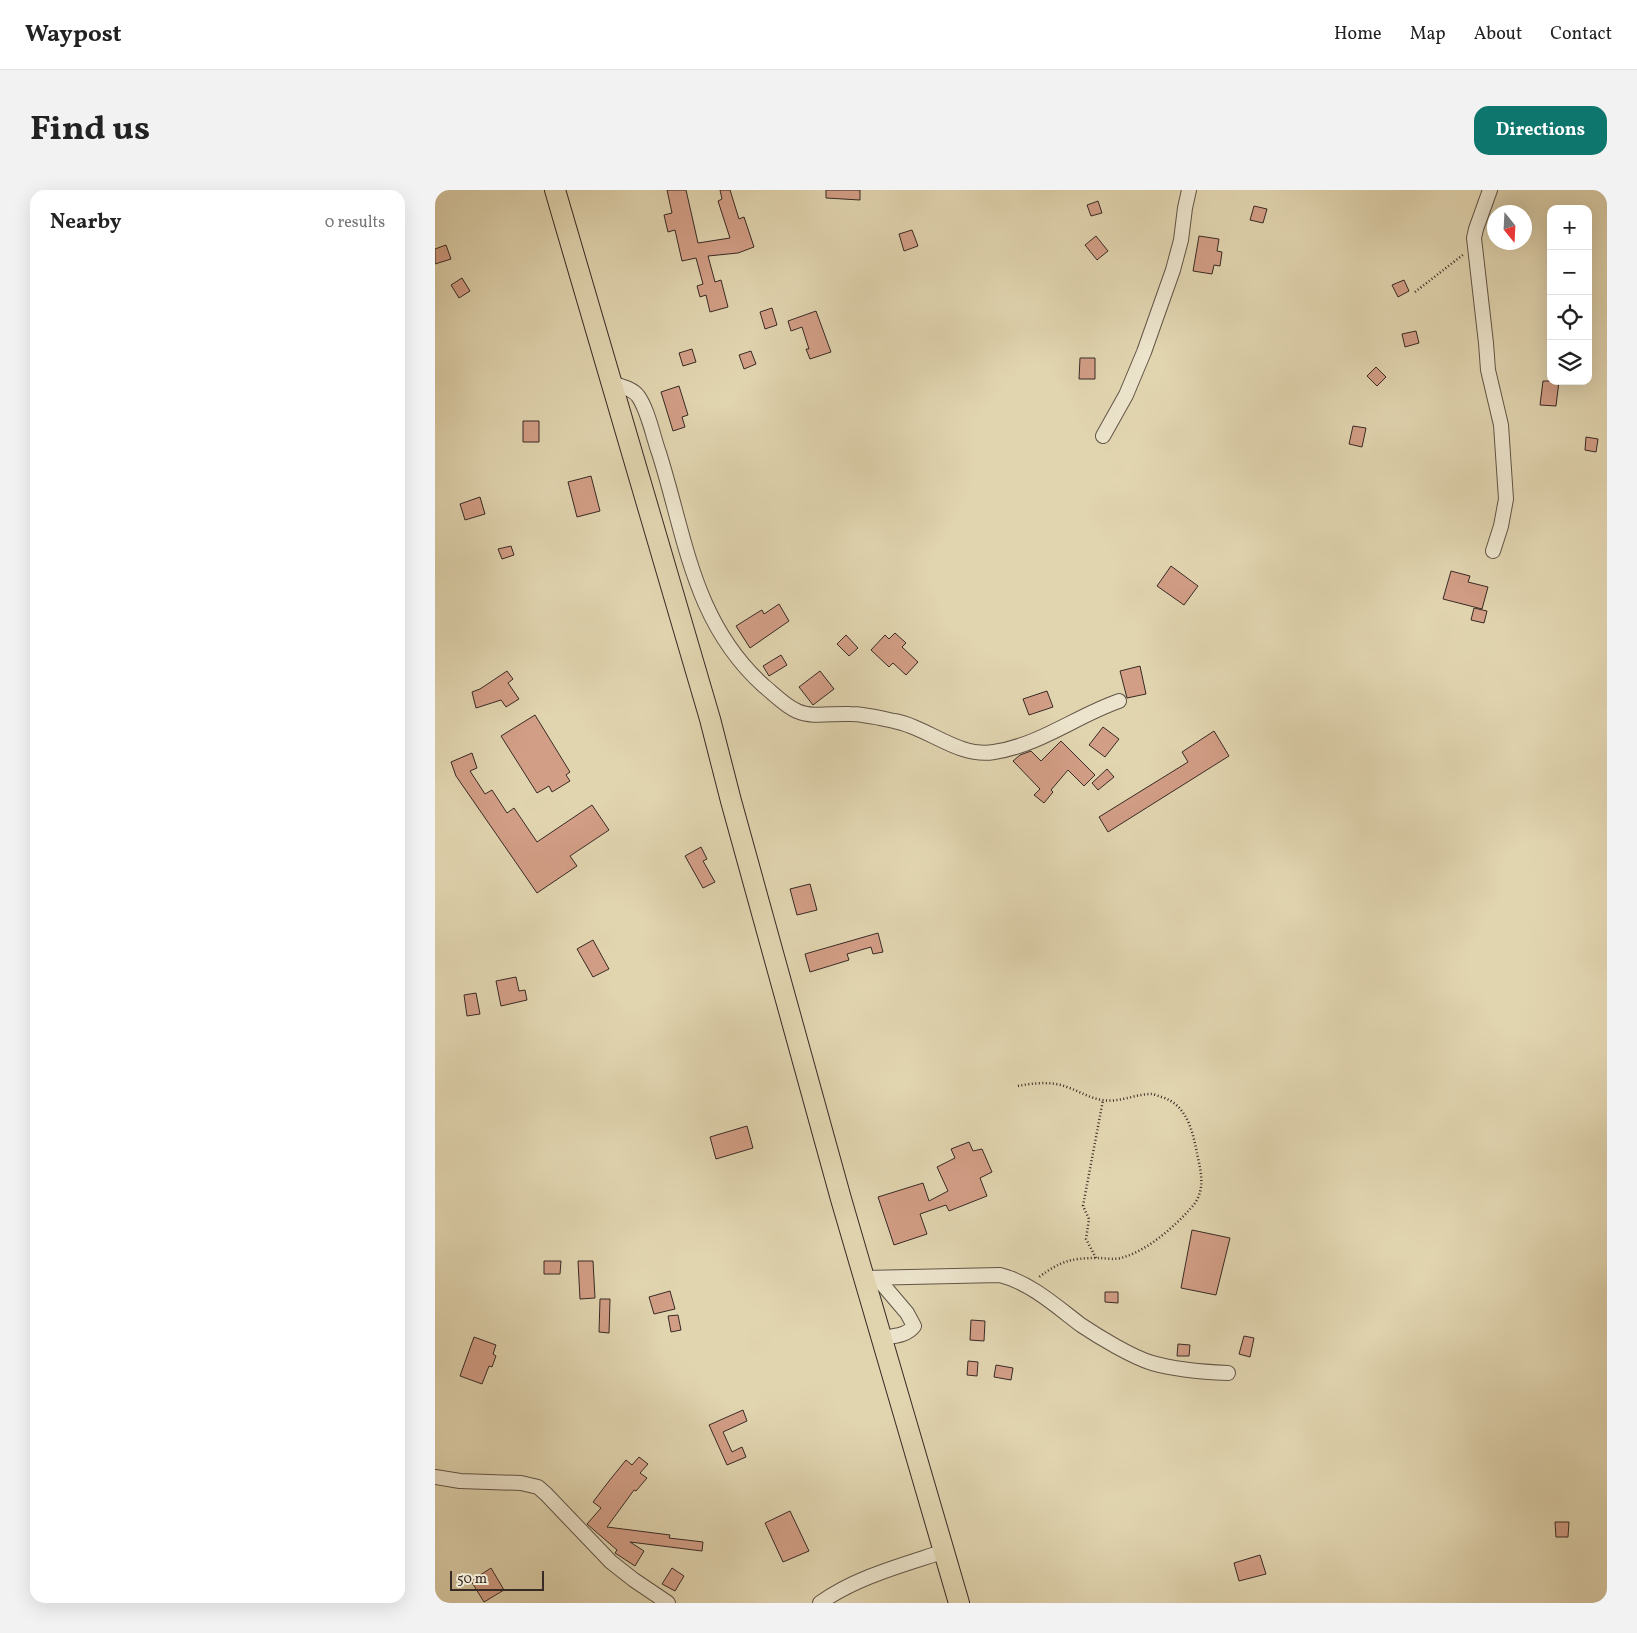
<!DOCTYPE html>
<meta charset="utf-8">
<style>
body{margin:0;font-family:Vollkorn,serif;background:#f2f2f2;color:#222}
.controls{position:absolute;right:15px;top:15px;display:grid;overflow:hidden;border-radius:10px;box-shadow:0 5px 20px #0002}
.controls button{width:45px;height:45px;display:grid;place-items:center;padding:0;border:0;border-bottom:1px solid #e0e0e0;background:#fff;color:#222;font:25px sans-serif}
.compass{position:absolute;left:1052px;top:15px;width:45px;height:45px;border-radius:50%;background:#fff;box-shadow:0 5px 20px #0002;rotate:162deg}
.scale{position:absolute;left:15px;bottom:12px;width:94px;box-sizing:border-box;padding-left:5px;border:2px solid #382a24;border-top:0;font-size:14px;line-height:18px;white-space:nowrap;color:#382a24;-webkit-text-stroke:4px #ece4cc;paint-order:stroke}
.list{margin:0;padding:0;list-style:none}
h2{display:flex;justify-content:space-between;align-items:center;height:65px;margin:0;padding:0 20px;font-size:21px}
h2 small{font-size:16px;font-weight:400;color:#767676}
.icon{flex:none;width:28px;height:28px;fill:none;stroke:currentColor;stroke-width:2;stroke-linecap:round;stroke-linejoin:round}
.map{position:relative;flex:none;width:1172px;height:1413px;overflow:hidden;border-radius:15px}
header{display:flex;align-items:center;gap:30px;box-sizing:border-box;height:70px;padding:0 25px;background:#fff;border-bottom:1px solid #e0e0e0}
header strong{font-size:24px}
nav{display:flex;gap:28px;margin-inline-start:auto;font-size:18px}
.intro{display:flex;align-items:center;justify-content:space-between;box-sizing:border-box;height:120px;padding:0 30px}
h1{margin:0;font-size:35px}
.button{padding:12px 22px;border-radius:15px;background:#0f766e;color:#fff;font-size:18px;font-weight:700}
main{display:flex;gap:30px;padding:0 30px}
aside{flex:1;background:#fff;border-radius:15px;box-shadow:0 5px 20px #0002}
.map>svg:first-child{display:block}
</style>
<header>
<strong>Waypost</strong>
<nav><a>Home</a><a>Map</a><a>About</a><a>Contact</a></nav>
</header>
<div class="intro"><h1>Find us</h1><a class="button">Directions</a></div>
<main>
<aside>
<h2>Nearby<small>0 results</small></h2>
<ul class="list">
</ul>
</aside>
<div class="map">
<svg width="1172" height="1413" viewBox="0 0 1172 1413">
<rect width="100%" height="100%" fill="#e1d5b0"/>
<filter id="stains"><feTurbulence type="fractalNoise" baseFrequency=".004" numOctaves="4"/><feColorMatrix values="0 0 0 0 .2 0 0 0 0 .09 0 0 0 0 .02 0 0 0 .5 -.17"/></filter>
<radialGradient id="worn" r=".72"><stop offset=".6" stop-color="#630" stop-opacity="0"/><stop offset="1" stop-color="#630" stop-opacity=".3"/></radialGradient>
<!-- building -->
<path fill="#d29e86" stroke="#382a24" d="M232,0h19l12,53 32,-5 -12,-37 4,-2 -2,-9h10l9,29 5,-2 10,30 -16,6 -30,3 7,26 6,-2 7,27 -18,5 -4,-17 -6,2 -3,-11 6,-2 -7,-26 -14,3 -7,-31 -7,2 -4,-17 8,-2z
M391,0h34v10l-34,-2z
M663,11l4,12 -11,3 -4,-11z
M819,16l13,3 -4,14 -13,-3z
M477,40l6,16 -14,5 -5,-17z
M661,46l12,15 -11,9 -12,-15z
M764,46l20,3 -2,12 5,1 -2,14 -6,-1 -2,9 -19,-3z
M11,55l5,14 -16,5v-15z
M27,88l8,13 -11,7 -8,-13z
M969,90l5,11 -11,6 -6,-12z
M337,118l5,17 -12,4 -5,-17z
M381,121l15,41 -21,7 -4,-10h3l-7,-22 -11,4 -3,-10z
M981,141l3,12 -14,4 -3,-13z
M257,159l4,13 -13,4 -4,-13z
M316,161l5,13 -12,5 -5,-14z
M645,168h15v21h-16z
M941,177l10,10 -9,9 -10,-10z
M1108,191h16l-3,25 -16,-1z
M244,196l9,29 -6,2 3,10 -12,4 -12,-39z
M88,231h16v21h-16z
M918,236l13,2 -4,19 -13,-3z
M1151,247l12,2 -2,13 -11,-2z
M156,286l9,35 -23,6 -9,-35z
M45,307l5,17 -20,6 -5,-16z
M76,356l3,9 -12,4 -4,-10z
M736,376l27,20 -14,19 -27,-19z
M1016,381l19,5 -2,6 20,5 -6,22 -39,-10z
M344,414l10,17 -39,27 -14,-22 24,-15 2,-1 2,4z
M1039,418l13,3 -3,12 -13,-3z
M460,443l11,10 -4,4 16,15 -12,13 -13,-12 -4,4 -18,-17 14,-15 4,4z
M411,445l12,13 -9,8 -12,-12z
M346,465l6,10 -18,11 -6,-10z
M705,476l6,28 -19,4 -7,-27z
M72,481l6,8 -5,4 11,16 -13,8 -5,-7 -25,8 -4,-16 8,-3z
M385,481l14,18 -21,16 -14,-18z
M612,501l6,16 -24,8 -6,-16z
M100,525l35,57 -4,3 4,6 -18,11 -3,-6 -12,7 -36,-57z
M668,537l16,12 -14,18 -16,-12z
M779,541l15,25 -121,76 -9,-15 89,-55 -6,-10z
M626,551l34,34 -11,11 -16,-16 -17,20 2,2 -9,11 -10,-8 6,-6 -27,-28 7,-6 11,-4 10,10z
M37,563l5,15 -7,3 15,23 7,-4 15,23 7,-5 23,34 55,-37 17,25 -39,26 7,10 -40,27 -81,-117 -5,-14z
M672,579l7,8 -16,13 -6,-7z
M266,657l6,12 -4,2 12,21 -12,6 -18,-32z
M375,694l7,26 -20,5 -7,-26z
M443,743l5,19 -10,2 -2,-7 -24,7 2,6 -39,12 -5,-18z
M158,750l16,29 -16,8 -16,-28z
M81,787l3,14 6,-1 2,10 -26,6 -5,-25z
M41,803l4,21 -13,2 -3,-21z
M312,936l6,22 -37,11 -6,-22z
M534,952l4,9 9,-2 10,23 -12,6 7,18 -38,15 -3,-6 -26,9 7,20 -33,11 -16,-48 45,-14 6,18 19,-10 -11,-24 18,-9 -4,-9z
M757,1040l38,8 -14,57 -35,-7z
M109,1071h17l-1,13h-16z
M143,1071h15l2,37 -15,1z
M235,1101l5,18 -21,5 -5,-17z
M670,1102h13v11l-13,-1z
M165,1109h10l-1,34 -10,-1z
M243,1125l3,15 -10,2 -3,-16z
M536,1130l14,1 -1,20 -14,-1z
M809,1146l10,2 -4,19 -11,-3z
M39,1147l22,8 -3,9 3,2 -4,11 -3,-1 -7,18 -22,-8z
M743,1154l12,1 -1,11h-12z
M533,1171l10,1 -1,14 -10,-1z
M561,1175l17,3 -2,12 -17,-3z
M308,1220l4,11 -24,11 9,20 10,-5 4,10 -19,8 -18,-40z
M204,1267l9,7 -8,9 7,5 -11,13 -2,-1 -27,37 63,8 -1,3 34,4 -1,9 -72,-9 14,9 -9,15 -20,-13 2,-3 -30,-26 14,-16 -8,-6 16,-21 17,-21 6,5z
M355,1321l19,40 -26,11 -18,-39z
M1120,1332h14l-1,15h-12z
M825,1365l6,19 -27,7 -5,-18z
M56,1378l13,22 -20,12 -13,-21z
M237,1378l12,8 -9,15 -13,-7z"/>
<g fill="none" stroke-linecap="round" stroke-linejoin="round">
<!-- minor casing -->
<g stroke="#625547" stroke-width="16">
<path id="minor" d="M1055,0l-14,39 -2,9 12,105 2,27 13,55 5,74 -5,27 -8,25
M176,193c9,3 21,5 27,13 10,14 15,40 21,57 27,85 34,169 105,233 10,8 21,20 33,25 15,7 36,2 53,3 14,0 30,4 44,7 34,6 64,37 100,31 46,-7 82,-36 125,-51
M668,246l23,-41 18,-43 29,-82 8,-30 4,-32 4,-18
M429,1088l136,-3c31,8 56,31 81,50 18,12 51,32 71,38 24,7 51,9 76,10
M443,1089l29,34 7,13c-7,10 -22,10 -33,12
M0,1287l25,4 61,2 17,4 8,7 65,68 23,18 34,23
M385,1413c36,-26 83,-38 125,-52"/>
</g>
<!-- highway casing -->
<g stroke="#382a24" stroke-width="22">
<path id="highway" d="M120,0l155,529 21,82 110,398 118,404"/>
</g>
<!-- path -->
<path stroke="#382a24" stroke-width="2.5" stroke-dasharray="1 2.5" stroke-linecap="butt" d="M980,102l49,-38
M583,896c15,-3 34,-5 49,1 12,4 22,11 35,13 17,3 33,-6 49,-6 3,0 7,2 11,3 27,9 31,37 36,61 4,18 7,35 -7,50 -18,20 -44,43 -70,50 -7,2 -16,0 -23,0 -27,0 -37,3 -59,19
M661,1068l-10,-19 3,-20 -6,-13 20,-106"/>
<!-- minor -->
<use href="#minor" stroke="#ece4cc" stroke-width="14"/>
<!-- highway -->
<use href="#highway" stroke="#e1d5b0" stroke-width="20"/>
</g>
<rect width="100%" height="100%" filter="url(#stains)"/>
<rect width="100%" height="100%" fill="url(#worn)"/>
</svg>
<div class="controls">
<button>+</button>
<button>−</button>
<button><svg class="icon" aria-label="locate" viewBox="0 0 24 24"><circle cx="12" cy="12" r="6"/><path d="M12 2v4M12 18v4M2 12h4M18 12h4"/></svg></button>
<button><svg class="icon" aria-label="layers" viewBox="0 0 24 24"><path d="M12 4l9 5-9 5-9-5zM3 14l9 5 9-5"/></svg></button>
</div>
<svg class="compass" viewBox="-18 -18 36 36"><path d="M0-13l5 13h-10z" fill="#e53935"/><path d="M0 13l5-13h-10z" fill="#767676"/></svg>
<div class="scale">50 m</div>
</div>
</main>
